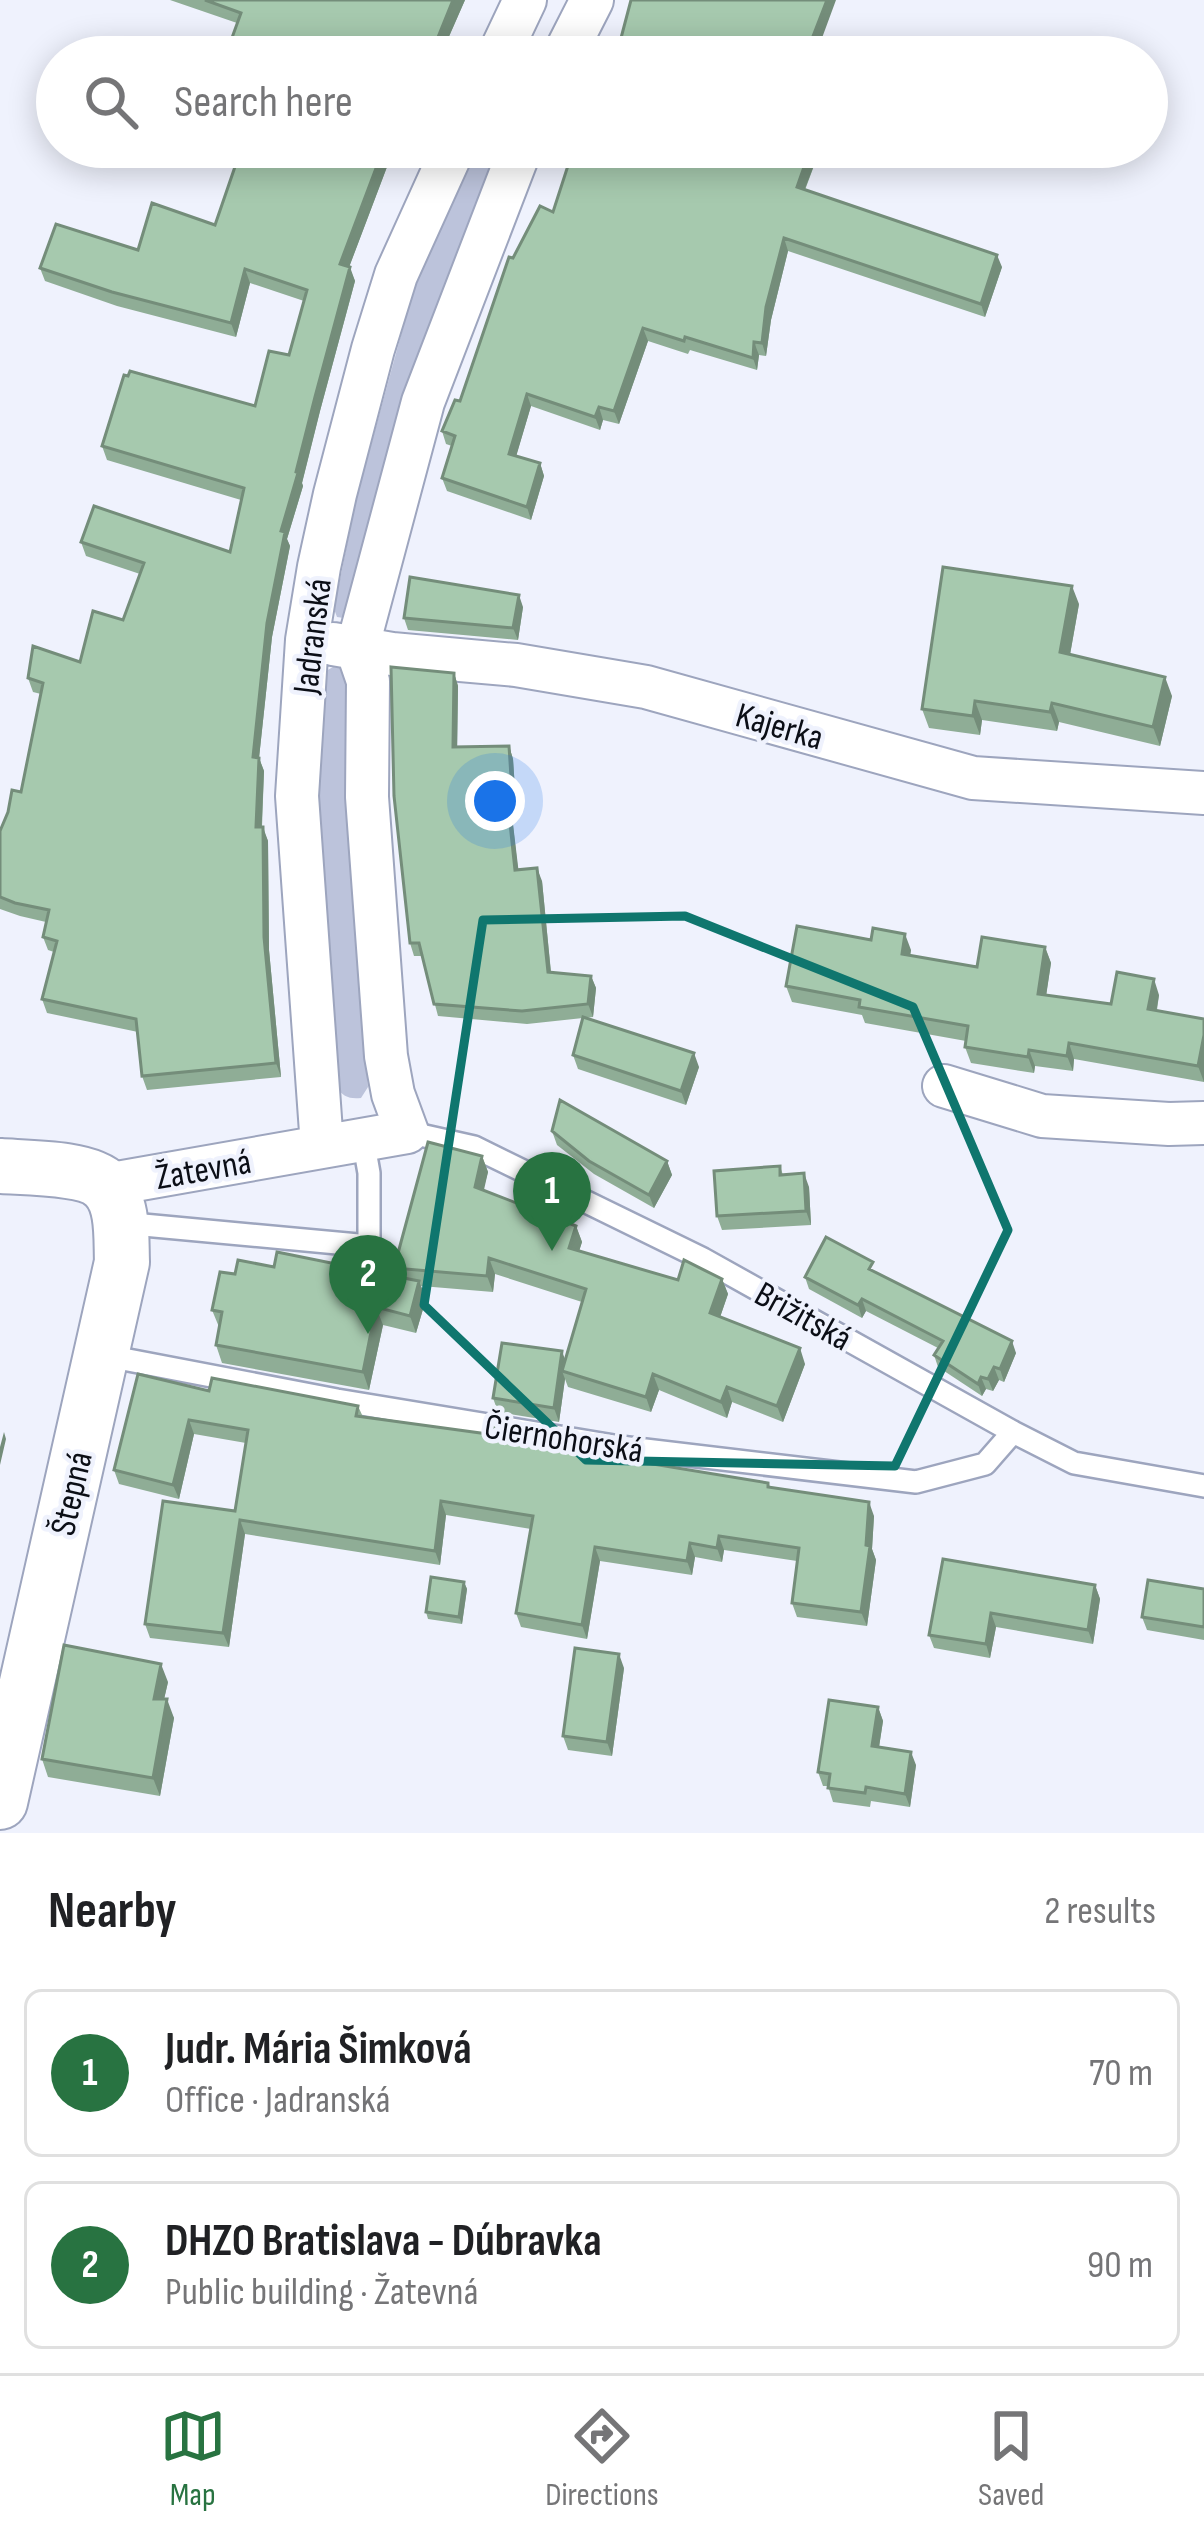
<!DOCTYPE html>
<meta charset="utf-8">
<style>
body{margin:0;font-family:"Sofia Sans Condensed",sans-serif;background:#f6f6f6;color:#202124}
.you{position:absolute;left:495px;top:801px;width:42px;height:42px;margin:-30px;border:9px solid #fff;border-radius:50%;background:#1a73e8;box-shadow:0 0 0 18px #1a73e833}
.badge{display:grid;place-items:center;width:78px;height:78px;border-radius:50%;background:#287341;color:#fff;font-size:39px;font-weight:700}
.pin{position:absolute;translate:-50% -99px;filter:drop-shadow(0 3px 6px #0008)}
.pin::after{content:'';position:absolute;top:63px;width:42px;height:36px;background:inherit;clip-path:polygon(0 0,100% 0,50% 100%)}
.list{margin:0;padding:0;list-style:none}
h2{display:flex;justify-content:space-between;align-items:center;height:156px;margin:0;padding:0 48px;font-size:51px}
h2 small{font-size:39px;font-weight:400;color:#757577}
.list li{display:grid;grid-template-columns:78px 1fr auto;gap:36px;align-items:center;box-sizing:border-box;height:168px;margin:0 24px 24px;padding:0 24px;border:3px solid #e0e0e0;border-radius:18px}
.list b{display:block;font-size:45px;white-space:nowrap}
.list p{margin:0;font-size:39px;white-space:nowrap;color:#757577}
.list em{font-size:39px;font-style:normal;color:#757577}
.icon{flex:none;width:66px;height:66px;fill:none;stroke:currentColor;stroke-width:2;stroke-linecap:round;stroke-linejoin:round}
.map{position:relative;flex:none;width:1204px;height:1833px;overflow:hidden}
.search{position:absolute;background:#fff;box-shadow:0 6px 30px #0003;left:36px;right:36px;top:36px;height:132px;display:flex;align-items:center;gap:30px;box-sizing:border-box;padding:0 42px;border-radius:66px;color:#757577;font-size:45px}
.sheet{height:540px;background:#fff}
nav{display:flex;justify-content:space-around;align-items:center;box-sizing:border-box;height:168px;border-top:3px solid #e0e0e0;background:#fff;font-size:33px;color:#757577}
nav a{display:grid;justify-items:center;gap:6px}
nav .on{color:#287341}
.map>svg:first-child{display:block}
</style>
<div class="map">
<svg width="1204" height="1833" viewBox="0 0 1204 1833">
<rect width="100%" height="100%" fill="#eff2fd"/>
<!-- green -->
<path fill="#bcc3db" d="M477,147h31l-164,471 -7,-1 -3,-8 22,-109 60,-220z
M333,667l12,1 7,10 1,187 15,222 -7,11c-12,1 -18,-1 -25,-12l-20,-315 10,-100z"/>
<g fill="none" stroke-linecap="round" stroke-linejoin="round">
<!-- service casing -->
<g stroke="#9da5be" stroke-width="26">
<path id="service" d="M407,1132l67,15 229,112 310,173 61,31 130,23
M122,1223l247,23v-73l-6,-34
M369,1246l11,49
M102,1355l235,45 283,47 296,35 69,-18 28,-32"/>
</g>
<!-- minor casing -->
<g stroke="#9da5be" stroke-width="46">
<path id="minor" d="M498,57l27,-57
M563,57l29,-57
M333,644l59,10 124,11 130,22 327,91 231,15
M944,1086l98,30 127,8 35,-1
M322,1146l-25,-350 10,-156 12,-73 16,-73 38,-145 23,-74 58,-128
M106,1185l301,-53 -14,-38 -7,-38 -19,-259 1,-116 -11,-32 66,-247 98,-255"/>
</g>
<!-- tertiary casing -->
<g stroke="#9da5be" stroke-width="58">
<path id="tertiary" d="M0,1166c26,2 88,1 106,20 18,18 15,52 16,76l-122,540"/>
</g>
<!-- service -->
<use href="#service" stroke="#fff" stroke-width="21"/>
<!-- minor -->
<use href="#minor" stroke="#fff" stroke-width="42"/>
<!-- tertiary -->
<use href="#tertiary" stroke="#fff" stroke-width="54"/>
</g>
<!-- wall -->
<path fill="#8fad96" d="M170,0h295l-25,57h-215l12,-34z
M191,147h214l-2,5 -10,-1 -44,116 6,14 -35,130 -18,72 1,3 -16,53 3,7 -18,91 -13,121 5,13 -2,56 6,14 1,109 12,127 -134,13 -5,-14 -4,-44 -91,-19 -5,-14 12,-47 -6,-2 -5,-13 3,-15 -26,-6 -20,-7v-78l21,-39 20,-98 -8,-2 -5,-14 52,-16 43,-42 17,-46 -54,-18 -5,-14 149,10 11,-52 -134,-40 -5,-14 153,-40 34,-51 15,-54 -54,-18 -14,54 -119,-31 -72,-25 -5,-13 98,-18 77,-25 21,-60z
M574,147h247l-16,43 197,77 -17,50 -197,-66 -17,69 -5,36 -7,-1 -2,15 -67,-20 -2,4 -40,-13 -29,83 -16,-4 -3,10 -69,-24 -15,50 24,7 4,13 -13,44 -84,-29 -5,-13 10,-32 -6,-2 -4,-13 18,-30 53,-143 40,-46z
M1079,604l-9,51 102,41 -12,50 -101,-24 -2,9 -75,-11 -2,15 -51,-7 -7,-19z
M523,607l-5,33 -110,-10 -4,-12z
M454,673l4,13 -1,61 52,-1 4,13 2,30 -6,1 9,80 24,11 9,91 40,4 5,12 -3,29 -8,1 114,49 -13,38 -108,-36 -5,-14 10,-37 -56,6 -89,-8 -16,-60h-8l-4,-13z
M1045,947l6,16 -5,32 65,9 48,-9 -2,15 47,9v63l-130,-23 -1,12 -38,-5 -1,7 -63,-10 -6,-16 1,-6 -101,-18 -3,-8 -70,-13 -6,-16 125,-36 -1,5 67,12z
M552,1131l115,30 5,14 -18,33 -60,-34 -37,-29z
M482,1156l6,16 -5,18 93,36 6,16 -3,9 99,29 44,-1 6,15 -8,23 85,47 -22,58 -51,-20 -5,16 -68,-28 -8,22 -83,-25 -3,-8 -6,43 -61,-10 -5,-14 73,-38 16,-58 -87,-28 -2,18 -72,-6 5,13 -10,34 -33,-8 -14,65 -147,-27 -6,-18 3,-18 -7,-17 158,-18 14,-5 13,-11 -3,-8z
M780,1166l3,9 26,12 2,38 -89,5 -5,-14z
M877,1273l139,80 -12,29 -5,-2 -6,11 -7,-2 -4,7 -44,-29 -4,-12 4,-7 -72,-37 -4,7 -53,-29 -4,-12z
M209,1391l149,15 5,11 405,66 2,4 104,29 -2,33 4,11 -9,66 -70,-9 -5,-14 5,-42 -73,-11 -2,12 -27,-5 -3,18 -92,-14 -13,78 -66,-12 -5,-14 15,-84 -85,-14 -6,50 -195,-31 -16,113 -79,-9 -5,-14 90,-113 11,-68 -52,-9 -15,65 -60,-15 -5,-14z
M943,1559l152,26 5,14 -7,45 -97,-17 -6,31 -56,-10 -5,-13z
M464,1582l3,7 -5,35 -34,-5 -2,-7z
M1204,1589v51l-57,-10 -5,-13z
M624,1668l-12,88 -44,-6 -5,-14z
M168,1682l-4,17 10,19 -14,78 -112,-19 -6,-18z
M878,1707l5,14 -4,26 37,18 -6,42 -39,-6 -1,6 -37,-5 -5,-16h-5l-5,-14z"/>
<!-- shaded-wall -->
<path fill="#748d7a" d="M453,0h12l-25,57h-10z
M827,0h9l-21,57h-10z
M384,147h7l2,4 -48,127 -5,-14z
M811,147h10l-20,52 -4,-12z
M784,238l4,13 -17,69 -5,36 -4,-13 4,-36z
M997,255l5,12 -17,50 -4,-13z
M350,267l5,14 -35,130 -18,72 1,3 -16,53 3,7 -18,91 -13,121 5,13 -3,70 -5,-14 -3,-70 14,-134 14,-92z
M245,269l5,14 -14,54 -5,-14z
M643,328l5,13 -29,83 -5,-13z
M754,342l5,13 -2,15 -4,-12z
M527,394l4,12 -18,61 -4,-13z
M599,407l4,13 -3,10 -5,-13z
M540,463l4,13 -13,44 -4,-13z
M1072,586l7,18 -12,67 -7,-19z
M519,595l4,12 -5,33 -5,-12z
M454,673l4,13 -1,74 -4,-13z
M1165,677l7,19 -12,50 -7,-19z
M975,701l7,19 -2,15 -7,-19z
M1052,703l7,19 -2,9 -7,-19z
M509,746l4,13 2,30 -4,-12z
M505,777l4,13 11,93 -5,-13z
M263,827l5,14 1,109 12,127 -5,-14 -12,-126z
M537,868l5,13 10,103 -4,-12z
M905,934l6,16 -3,20 -6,-16z
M1045,947l6,16 -7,47 -6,-16z
M591,976l5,12 -3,29 -5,-13z
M1154,979l5,16 -5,30 -6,-16z
M1204,1035v47l-6,-16z
M1069,1043l5,16 -1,12 -6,-15z
M1029,1050l6,16 -1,7 -6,-16z
M694,1053l5,14 -13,38 -5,-14z
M482,1156l6,16 -7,31 -6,-16z
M667,1161l5,14 -18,33 -5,-13z
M804,1173l5,14 2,38 -5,-14z
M576,1226l6,16 -7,22 -6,-16z
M489,1258l6,16 -2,18 -6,-16z
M722,1279l6,15 -12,35 -6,-16z
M419,1281l7,18 -10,34 -6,-17z
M862,1299l4,12 -4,7 -4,-13z
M376,1307l7,18 -14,65 -6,-18z
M1012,1341l4,12 -12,29 -4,-13z
M800,1348l5,16 -22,58 -6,-16z
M562,1351l5,14 -5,6 3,8 -6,43 -5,-14z
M994,1367l5,13 -6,11 -5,-12z
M653,1374l6,16 -8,22 -5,-15z
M981,1377l5,12 -4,7 -4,-12z
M727,1387l5,15 -5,16 -6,-16z
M189,1420l5,14 -15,65 -6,-14z
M4,1432l2,7 -6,26v-18z
M441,1501l5,14 -6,50 -5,-14z
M869,1502l5,14 -2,33 4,11 -9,66 -6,-14z
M240,1520l5,14 -16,113 -6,-14z
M719,1536l5,14 -2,12 -5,-14z
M690,1543l5,14 -3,18 -5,-14z
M595,1547l5,14 -13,78 -5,-14z
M464,1582l3,7 -5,35 -3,-7z
M1095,1585l5,14 -7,45 -5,-14z
M991,1613l5,14 -6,31 -4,-14z
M619,1654l5,14 -12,88 -5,-14z
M161,1664l7,18 -8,35 -6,-18z
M167,1699l7,19 -14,78 -7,-18z
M878,1707l5,14 -6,39 -5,-14z
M911,1752l5,13 -6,42 -5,-13z"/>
<!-- building -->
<path fill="#a6c9ae" stroke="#748d7a" stroke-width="3" d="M205,0h248l-23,57h-205l16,-44z
M631,0h196l-22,57h-189z
M220,147h164l-44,117 10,3 -35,130 -19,75 2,1 -17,58 4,1 -18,91 -14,134 6,1 -3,69h7l1,110 12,126 -134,13 -6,-57 -94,-20 15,-58 -14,-4 6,-27 -34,-7 -15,-6v-66l8,-19 4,-22 9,2 22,-109 -15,-5 5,-32 47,16 13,-51 30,9 21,-57 -63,-21 13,-36 136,46 14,-64 -142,-42 22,-71 4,1 2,-5 125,35 14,-55 20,4 18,-65 -62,-21 -14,54 -119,-31 -72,-24 16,-44 82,26 14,-47 63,22 24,-70z
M574,147h237l-14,40 200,68 -16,49 -197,-66 -18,69 -4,36 -8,-1 -1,16 -68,-21 -1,4 -41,-13 -29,83 -15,-4 -4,10 -68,-23 -18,60 31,9 -13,44 -85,-29 13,-42 -13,-5 13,-31 5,1 49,-144 4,1 27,-52 13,6z
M943,567l129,19 -12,66 105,25 -12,50 -101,-24 -2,9 -75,-11 -2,15 -51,-7z
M410,577l109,18 -6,33 -109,-10z
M391,667l63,6 -1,74 56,-1 2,31h-6l10,93 22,-2 11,104 43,4 -3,28 -66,7 -88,-7 -15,-61h-9l-16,-147z
M797,926l74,14 2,-12 32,6 -3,20 75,13 5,-30 63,10 -7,47 73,10 6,-32 37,7 -6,30 56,10v16l-6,31 -129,-23 -2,13 -38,-6 -1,7 -63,-10 3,-21 -109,-19 1,-7 -74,-14z
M583,1017l111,36 -13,38 -108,-36z
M560,1100l107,61 -18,34 -60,-34 -37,-30z
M428,1142l54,14 -7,31 101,39 -7,22 109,32 6,-20 38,19 -12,34 90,35 -23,58 -50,-19 -6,15 -68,-28 -7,23 -84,-26 24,-82 -97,-31 -2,18 -93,-8z
M780,1166v9l24,-2 2,38 -89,5 -3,-45z
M826,1237l47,25 -4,7 143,72 -12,28 -6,-2 -6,12 -7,-2 -3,7 -44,-29 9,-14 -81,-42 -4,6 -53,-28z
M277,1252l79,16 6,18 8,6 14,-5 4,-12 31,6 -9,35 -34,-9 -13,65 -147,-27 6,-33 -10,-2 8,-38 15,2 3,-14 36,7z
M502,1343l60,8 -8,57 -61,-10z
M138,1374l71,17 3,-13 146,28 -2,10 132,18 1,-7 61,10 -1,10 219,36v4l101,15 -3,43 4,1 -9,66 -69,-9 7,-55 -80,-12 -2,12 -27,-5 -3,18 -92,-14 -13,78 -66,-12 17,-97 -92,-15 -6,50 -195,-31 -17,113 -78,-9 18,-123 72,10 13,-81 -59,-10 -16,65 -59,-15z
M943,1559l152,26 -7,45 -97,-17 -5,31 -57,-9z
M431,1577l33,5 -5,35 -33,-5z
M1148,1580l56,9v38l-62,-10z
M64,1645l97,19 -7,35h13l-14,79 -111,-19z
M575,1648l44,6 -12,88 -44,-6z
M829,1700l49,7 -6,39 39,6 -6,42 -39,-7 -1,6 -37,-5 2,-14 -12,-2z"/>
<!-- marked area -->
<path fill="none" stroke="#0f766e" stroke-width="9" stroke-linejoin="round" d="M685,916l228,91 95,223 -113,236 -309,-6 -162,-155 59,-385z"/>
<g text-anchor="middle" stroke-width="9" stroke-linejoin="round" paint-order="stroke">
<!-- street labels -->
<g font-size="36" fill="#0b0e16" stroke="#eff2fd">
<text transform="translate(311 636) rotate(-83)" y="13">Jadranská</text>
<text transform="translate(780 725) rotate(16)" y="13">Kajerka</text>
<text transform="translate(203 1168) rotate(-10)" y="13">Žatevná</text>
<text transform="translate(804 1315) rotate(29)" y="13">Brižitská</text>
<text transform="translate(564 1437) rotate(9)" y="13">Čiernohorská</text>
<text transform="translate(70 1493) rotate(-77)" y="13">Štepná</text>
</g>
</g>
</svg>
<div class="you"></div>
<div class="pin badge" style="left:552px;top:1251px">1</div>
<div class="pin badge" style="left:368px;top:1334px">2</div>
<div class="search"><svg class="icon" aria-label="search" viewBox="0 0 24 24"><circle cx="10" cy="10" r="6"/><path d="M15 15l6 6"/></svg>Search here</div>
</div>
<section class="sheet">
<h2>Nearby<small>2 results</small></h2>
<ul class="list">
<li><span class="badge">1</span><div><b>Judr. Mária Šimková</b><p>Office · Jadranská</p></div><em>70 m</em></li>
<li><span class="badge">2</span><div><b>DHZO Bratislava - Dúbravka</b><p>Public building · Žatevná</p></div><em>90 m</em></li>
</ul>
</section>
<nav>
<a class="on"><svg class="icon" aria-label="map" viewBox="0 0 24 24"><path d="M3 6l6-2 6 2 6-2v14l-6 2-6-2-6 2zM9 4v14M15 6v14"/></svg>Map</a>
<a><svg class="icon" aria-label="directions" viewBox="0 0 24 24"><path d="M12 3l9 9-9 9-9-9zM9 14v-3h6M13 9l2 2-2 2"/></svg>Directions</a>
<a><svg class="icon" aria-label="saved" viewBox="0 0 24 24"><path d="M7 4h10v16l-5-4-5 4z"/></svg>Saved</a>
</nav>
